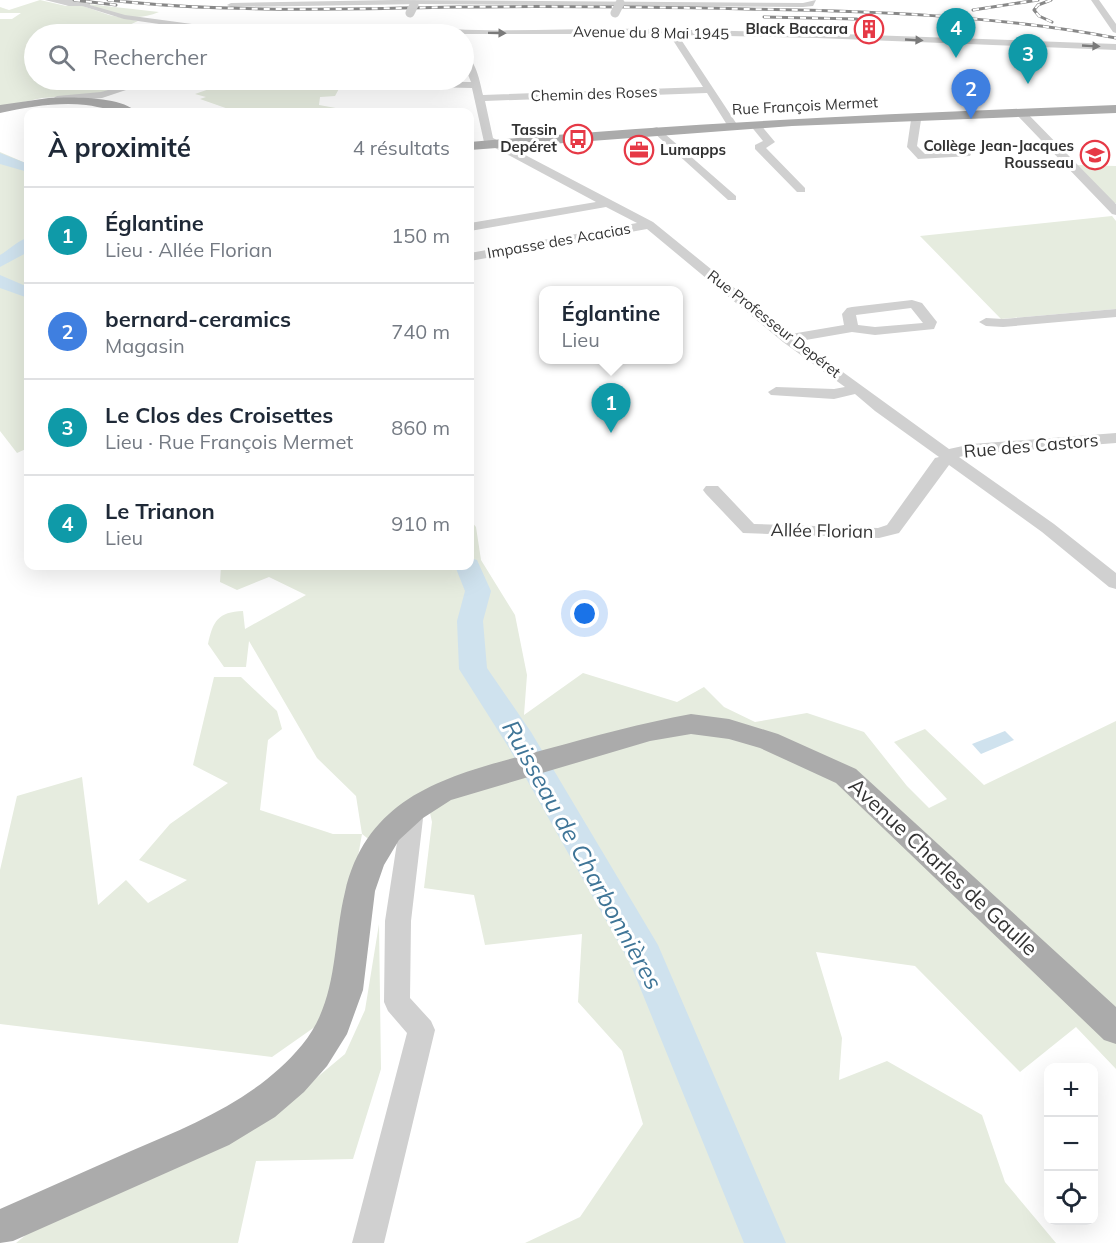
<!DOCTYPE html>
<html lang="fr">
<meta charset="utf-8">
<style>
body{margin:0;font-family:Mulish,sans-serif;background:#f2f2f3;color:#1f2937}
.controls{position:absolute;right:18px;bottom:18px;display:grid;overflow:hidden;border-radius:12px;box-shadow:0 6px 24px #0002}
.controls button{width:54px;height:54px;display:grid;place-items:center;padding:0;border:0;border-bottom:2px solid #e0e1e3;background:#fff;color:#1f2937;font:30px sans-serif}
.you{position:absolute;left:585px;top:614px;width:21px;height:21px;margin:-15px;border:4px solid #fff;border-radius:50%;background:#1a73e8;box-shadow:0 0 0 9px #1a73e833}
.badge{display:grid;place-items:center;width:39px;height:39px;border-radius:50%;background:#0b8043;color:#fff;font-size:20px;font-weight:700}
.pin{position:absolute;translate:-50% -50px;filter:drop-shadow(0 2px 3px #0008)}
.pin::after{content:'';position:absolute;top:32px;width:21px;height:18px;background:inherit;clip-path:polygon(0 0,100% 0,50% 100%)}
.popup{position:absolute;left:539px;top:286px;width:144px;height:78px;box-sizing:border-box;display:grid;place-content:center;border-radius:12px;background:#fff;filter:drop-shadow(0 2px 4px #0005);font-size:20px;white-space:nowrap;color:#747a83}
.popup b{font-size:22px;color:#1f2937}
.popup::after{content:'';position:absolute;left:50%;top:100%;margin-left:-12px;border:12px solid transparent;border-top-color:#fff}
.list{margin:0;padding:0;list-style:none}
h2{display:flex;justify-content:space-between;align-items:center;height:78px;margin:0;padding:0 24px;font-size:26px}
h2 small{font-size:20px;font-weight:400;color:#747a83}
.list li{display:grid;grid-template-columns:39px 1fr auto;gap:18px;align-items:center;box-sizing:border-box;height:96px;padding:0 24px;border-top:2px solid #e0e1e3}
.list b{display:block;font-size:22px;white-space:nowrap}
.list p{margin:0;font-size:20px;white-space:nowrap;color:#747a83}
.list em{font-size:20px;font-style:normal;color:#747a83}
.icon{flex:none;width:33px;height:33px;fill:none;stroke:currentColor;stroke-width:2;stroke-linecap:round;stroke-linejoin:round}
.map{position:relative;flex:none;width:1116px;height:1243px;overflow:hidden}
.search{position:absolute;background:#fff;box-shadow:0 6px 24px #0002;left:24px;top:24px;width:450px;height:66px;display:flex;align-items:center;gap:15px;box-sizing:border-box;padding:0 21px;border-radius:33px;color:#747a83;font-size:22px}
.panel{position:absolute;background:#fff;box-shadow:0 6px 24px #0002;left:24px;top:108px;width:450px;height:462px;border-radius:12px}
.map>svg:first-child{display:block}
</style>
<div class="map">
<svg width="1116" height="1243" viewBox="0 0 1116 1243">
<rect width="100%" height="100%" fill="#fff"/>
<!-- green -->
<path fill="#e6ecdf" d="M40,0l26,6 8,-3 35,12 29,6 -11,5 12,8h-105v46h109l-47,14 -54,4 -42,9v-88h12l9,-6h-21v-6l9,3z
M88,4l71,8c-25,11 -47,2 -71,-8z
M235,80l16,3 90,2 -6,11 -15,1 -1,8 39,7h-121l-37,-13 6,-2 -11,-3z
M0,152l28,12v284l-11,5 -17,-22z
M1077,165l39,1v37h-2z
M1112,216l4,5v88l-115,10 -81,-83z
M470,520l6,7 5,33 34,55 12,60 -3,40 59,-42 94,29 27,-15 20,20 31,15 52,-9 57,19 43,54 22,22 18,-9 -53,-57 31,-13 59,56 132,-64v348l-40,-42 -56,45 -105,-106 -99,-14 26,86 -3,42 48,-19 95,54 23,67 51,61h-531l55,-26 63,-93 -21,-73 -44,-49 4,-68 -97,11 -11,-50 -50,-7 8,-66 -6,-27 -55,46 -9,-7 -24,134 -19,56 -47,33 -272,-33v-154l17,-74 65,-19 16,128 28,-25 22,23 39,-23 -48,-20 31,-36 58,-41 -35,-18 21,-88h27l36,34 5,18 -14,11 -8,70 73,24h29l-6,-38 -39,-38 -68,-117 -3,26h-22l-16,-23c5,-23 10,-32 35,-33l2,18 61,-34 -37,-18 -32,13 -17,-8 1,-16h249z
M379,924l2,145 -28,90 -97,2 -18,82h-222l17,-14 233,-109 79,-66 20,-44z"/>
<!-- water -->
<path fill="#cfe2ee" d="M1005,731l9,9 -33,14 -9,-10z"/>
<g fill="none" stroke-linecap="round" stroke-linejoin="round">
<!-- river -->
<path fill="#cfe2ee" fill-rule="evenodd" d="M0,153l28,11v8l-28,-8z
M28,238v14l-28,15v-12c9,-5 18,-15 28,-17z
M0,275l28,12v11l-28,-10z
M470,558l7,2 14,31 -8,30 4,47 44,64 127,213 128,298h-42l-114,-280 -121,-215 -50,-79 -2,-48 8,-30 -10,-25h15z"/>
<!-- minor -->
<path fill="#d0d0d0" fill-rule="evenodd" d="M45,0h45v5l35,10 119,16 4,3h-19l-105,-15 -42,-13h-13z
M396,0l407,3 13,-3 -3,6 -10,1 -382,-3 -190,3 -4,-2 4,-2z
M1091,0h8l17,24v9l-3,-1z
M403,24c79,12 161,3 241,5 157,3 315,9 472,15v6l-299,-12 -139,-3 60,91 -5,3 -4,-1 -22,-35 -222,8 8,37 160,84 138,112 53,-9 -2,-11 5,-6 5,-1 60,-7 10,3 15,19 -3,7 -59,6 -23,-3 -52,9 149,108 23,-5 144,-11v10l-144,11 -13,3 95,67 62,49v16l-7,-2 -67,-55 -93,-67 -50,68 -20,5 -136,-5 -37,-39 -3,-4 3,-4h12l36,38 124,4 9,-3 48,-67 4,-1 -64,-46 -20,-17 -21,5 -63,-4 -3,-3 8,-5 58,2 11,-2 -62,-45 -136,-113 -177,32v-8l167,-30 -31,-16 -136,24v-8l126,-21 -112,-60 -12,-54 -227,-5 -5,-3 231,2 -7,-17v-12c12,7 16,29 19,42l220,-8 -34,-53h-231l-35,-4 -87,4h-41l4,-3zM911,308l12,15 -48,4 -17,-2 -2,-10z
M143,80h13l-54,18 -45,4 -5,-3 5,-3 44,-4z
M1016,110h8l92,94v11l-4,-1 -96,-100z
M914,114l7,6 -4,26 8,8 34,-3 -3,-5 5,-3 4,1 6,10 -1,2 -52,3 -11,-12 4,-27 -2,-3z
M755,122l4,1 16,19 -9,6 39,40v4h-8l-42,-43v-4l8,-4 -13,-16z
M657,127l79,69v4h-8l-75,-68v-4z
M1116,309v8l-113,10 -17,-1 -7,-4 7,-4 17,1z
M413,801l8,3 3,6 -13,111 -1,77 21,23 4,9 -51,213h-32l55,-210 -19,-22 -4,-9 1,-81 17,-111 3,-6z"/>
<!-- major -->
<path fill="#ababab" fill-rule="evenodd" d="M49,98c23,-1 71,-2 88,14 -17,2 -34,-5 -51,-7 -29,-3 -58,2 -86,8v-8z
M1116,105v8l-324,13 -322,24v-8c215,-19 430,-29 646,-37z
M691,714l38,5 49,15 78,35 260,238v37l-12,-4 -268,-257 -76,-35 -31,-9 -38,-5 -41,7 -199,59 -28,18 -24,22 -15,25 -9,26 -12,99 -16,44 -20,32 -23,26 -29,25 -46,28 -216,96 -13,2v-34c44,-19 87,-39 131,-58 63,-27 126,-52 171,-106 37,-45 30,-100 43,-153 24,-104 116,-119 202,-143 48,-13 95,-26 144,-35z"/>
<!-- rail casing -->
<g stroke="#888" stroke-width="3">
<path id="rail" d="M74,0l42,5
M108,0c117,13 233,9 350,7 96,-1 193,0 289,2 124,2 247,6 369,29
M1051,0l-13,5 -4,5 5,6 13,6
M973,10l65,-10
M764,17l93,2"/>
</g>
<!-- rail -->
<use href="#rail" stroke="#fff" stroke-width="2" stroke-dasharray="6" stroke-linecap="butt"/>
<!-- minor-bridge -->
<path stroke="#d0d0d0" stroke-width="9" d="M410,13l4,-8
M615,13l5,-10"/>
</g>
<!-- one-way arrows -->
<defs><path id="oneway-solid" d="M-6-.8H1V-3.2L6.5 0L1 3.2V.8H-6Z" transform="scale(1.5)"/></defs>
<g fill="#7a7a7a">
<use href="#oneway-solid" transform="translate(497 33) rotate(1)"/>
<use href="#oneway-solid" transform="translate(914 40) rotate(3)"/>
<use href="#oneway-solid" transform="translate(1091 46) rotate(3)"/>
</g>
<!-- icons -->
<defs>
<g id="building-ring" transform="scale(1.5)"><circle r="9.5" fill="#fff" stroke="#e63946" stroke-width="1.5"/><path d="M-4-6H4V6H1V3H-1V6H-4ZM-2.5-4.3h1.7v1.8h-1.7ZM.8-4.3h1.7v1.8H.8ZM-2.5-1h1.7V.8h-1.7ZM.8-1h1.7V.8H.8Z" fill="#e63946"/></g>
<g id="bus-ring" transform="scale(1.5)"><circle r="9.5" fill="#fff" stroke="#e63946" stroke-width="1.5"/><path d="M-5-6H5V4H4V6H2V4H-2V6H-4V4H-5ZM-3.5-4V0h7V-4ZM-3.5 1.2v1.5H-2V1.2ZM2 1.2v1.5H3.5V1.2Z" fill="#e63946"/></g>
<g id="office-ring" transform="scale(1.5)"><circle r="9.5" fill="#fff" stroke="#e63946" stroke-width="1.5"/><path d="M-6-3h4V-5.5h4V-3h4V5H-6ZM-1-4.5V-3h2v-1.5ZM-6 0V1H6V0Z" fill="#e63946"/></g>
<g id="school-ring" transform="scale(1.5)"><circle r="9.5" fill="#fff" stroke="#e63946" stroke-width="1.5"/><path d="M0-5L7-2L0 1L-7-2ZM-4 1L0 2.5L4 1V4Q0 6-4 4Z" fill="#e63946"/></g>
</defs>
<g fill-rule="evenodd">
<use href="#building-ring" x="869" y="29"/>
<use href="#bus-ring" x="578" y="139"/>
<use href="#office-ring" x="639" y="150"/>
<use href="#school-ring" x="1095" y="155"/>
</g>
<g text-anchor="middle" stroke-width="6" stroke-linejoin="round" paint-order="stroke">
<!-- far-poi labels -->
<g font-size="15" font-weight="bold" fill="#333" stroke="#fff" text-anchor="end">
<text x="848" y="34">Black Baccara</text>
<text x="557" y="135">Tassin<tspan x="557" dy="17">Depéret</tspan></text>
<text x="1074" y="151">Collège Jean-Jacques<tspan x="1074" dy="17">Rousseau</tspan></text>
<text x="660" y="155" text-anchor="start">Lumapps</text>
</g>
<!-- far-street labels -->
<g font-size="15" fill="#333" stroke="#fff">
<text transform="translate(651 33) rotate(1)" y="5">Avenue du 8 Mai 1945</text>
<text transform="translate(594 94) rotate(-2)" y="5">Chemin des Roses</text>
<text transform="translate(805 106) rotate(-3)" y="5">Rue François Mermet</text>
<text transform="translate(559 241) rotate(-10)" y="5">Impasse des Acacias</text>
<text transform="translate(774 324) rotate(38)" y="5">Rue Professeur Depéret</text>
</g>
<!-- street labels -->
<g font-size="18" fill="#333" stroke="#fff">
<text transform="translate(1031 446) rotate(-5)" y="6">Rue des Castors</text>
<text transform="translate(822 531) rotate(1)" y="6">Allée Florian</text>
</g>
<!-- near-street labels -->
<g font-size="21" fill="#333" stroke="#fff">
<text transform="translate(943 867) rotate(43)" y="7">Avenue Charles de Gaulle</text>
</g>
<!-- near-water labels -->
<g font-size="24" font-style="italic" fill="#3f7597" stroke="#fff">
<text transform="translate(582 855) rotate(61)" y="8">Ruisseau de Charbonnières</text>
</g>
</g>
</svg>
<div class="controls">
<button>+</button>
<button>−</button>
<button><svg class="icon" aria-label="locate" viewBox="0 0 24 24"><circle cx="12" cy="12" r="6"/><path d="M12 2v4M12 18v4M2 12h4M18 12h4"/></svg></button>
</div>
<div class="you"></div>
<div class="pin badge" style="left:611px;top:433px;background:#0f9aa8">1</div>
<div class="popup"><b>Églantine</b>Lieu</div>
<div class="pin badge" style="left:971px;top:119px;background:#3f7fe0">2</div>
<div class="pin badge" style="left:1028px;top:84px;background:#0f9aa8">3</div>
<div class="pin badge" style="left:956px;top:58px;background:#0f9aa8">4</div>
<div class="search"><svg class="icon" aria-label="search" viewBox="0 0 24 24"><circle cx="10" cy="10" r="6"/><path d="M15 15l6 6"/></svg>Rechercher</div>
<section class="panel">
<h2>À proximité<small>4 résultats</small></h2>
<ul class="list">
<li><span class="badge" style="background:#0f9aa8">1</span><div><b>Églantine</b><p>Lieu · Allée Florian</p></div><em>150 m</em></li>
<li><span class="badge" style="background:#3f7fe0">2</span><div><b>bernard-ceramics</b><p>Magasin</p></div><em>740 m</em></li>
<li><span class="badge" style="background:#0f9aa8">3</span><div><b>Le Clos des Croisettes</b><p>Lieu · Rue François Mermet</p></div><em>860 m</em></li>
<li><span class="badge" style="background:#0f9aa8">4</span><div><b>Le Trianon</b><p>Lieu</p></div><em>910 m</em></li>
</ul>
</section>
</div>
